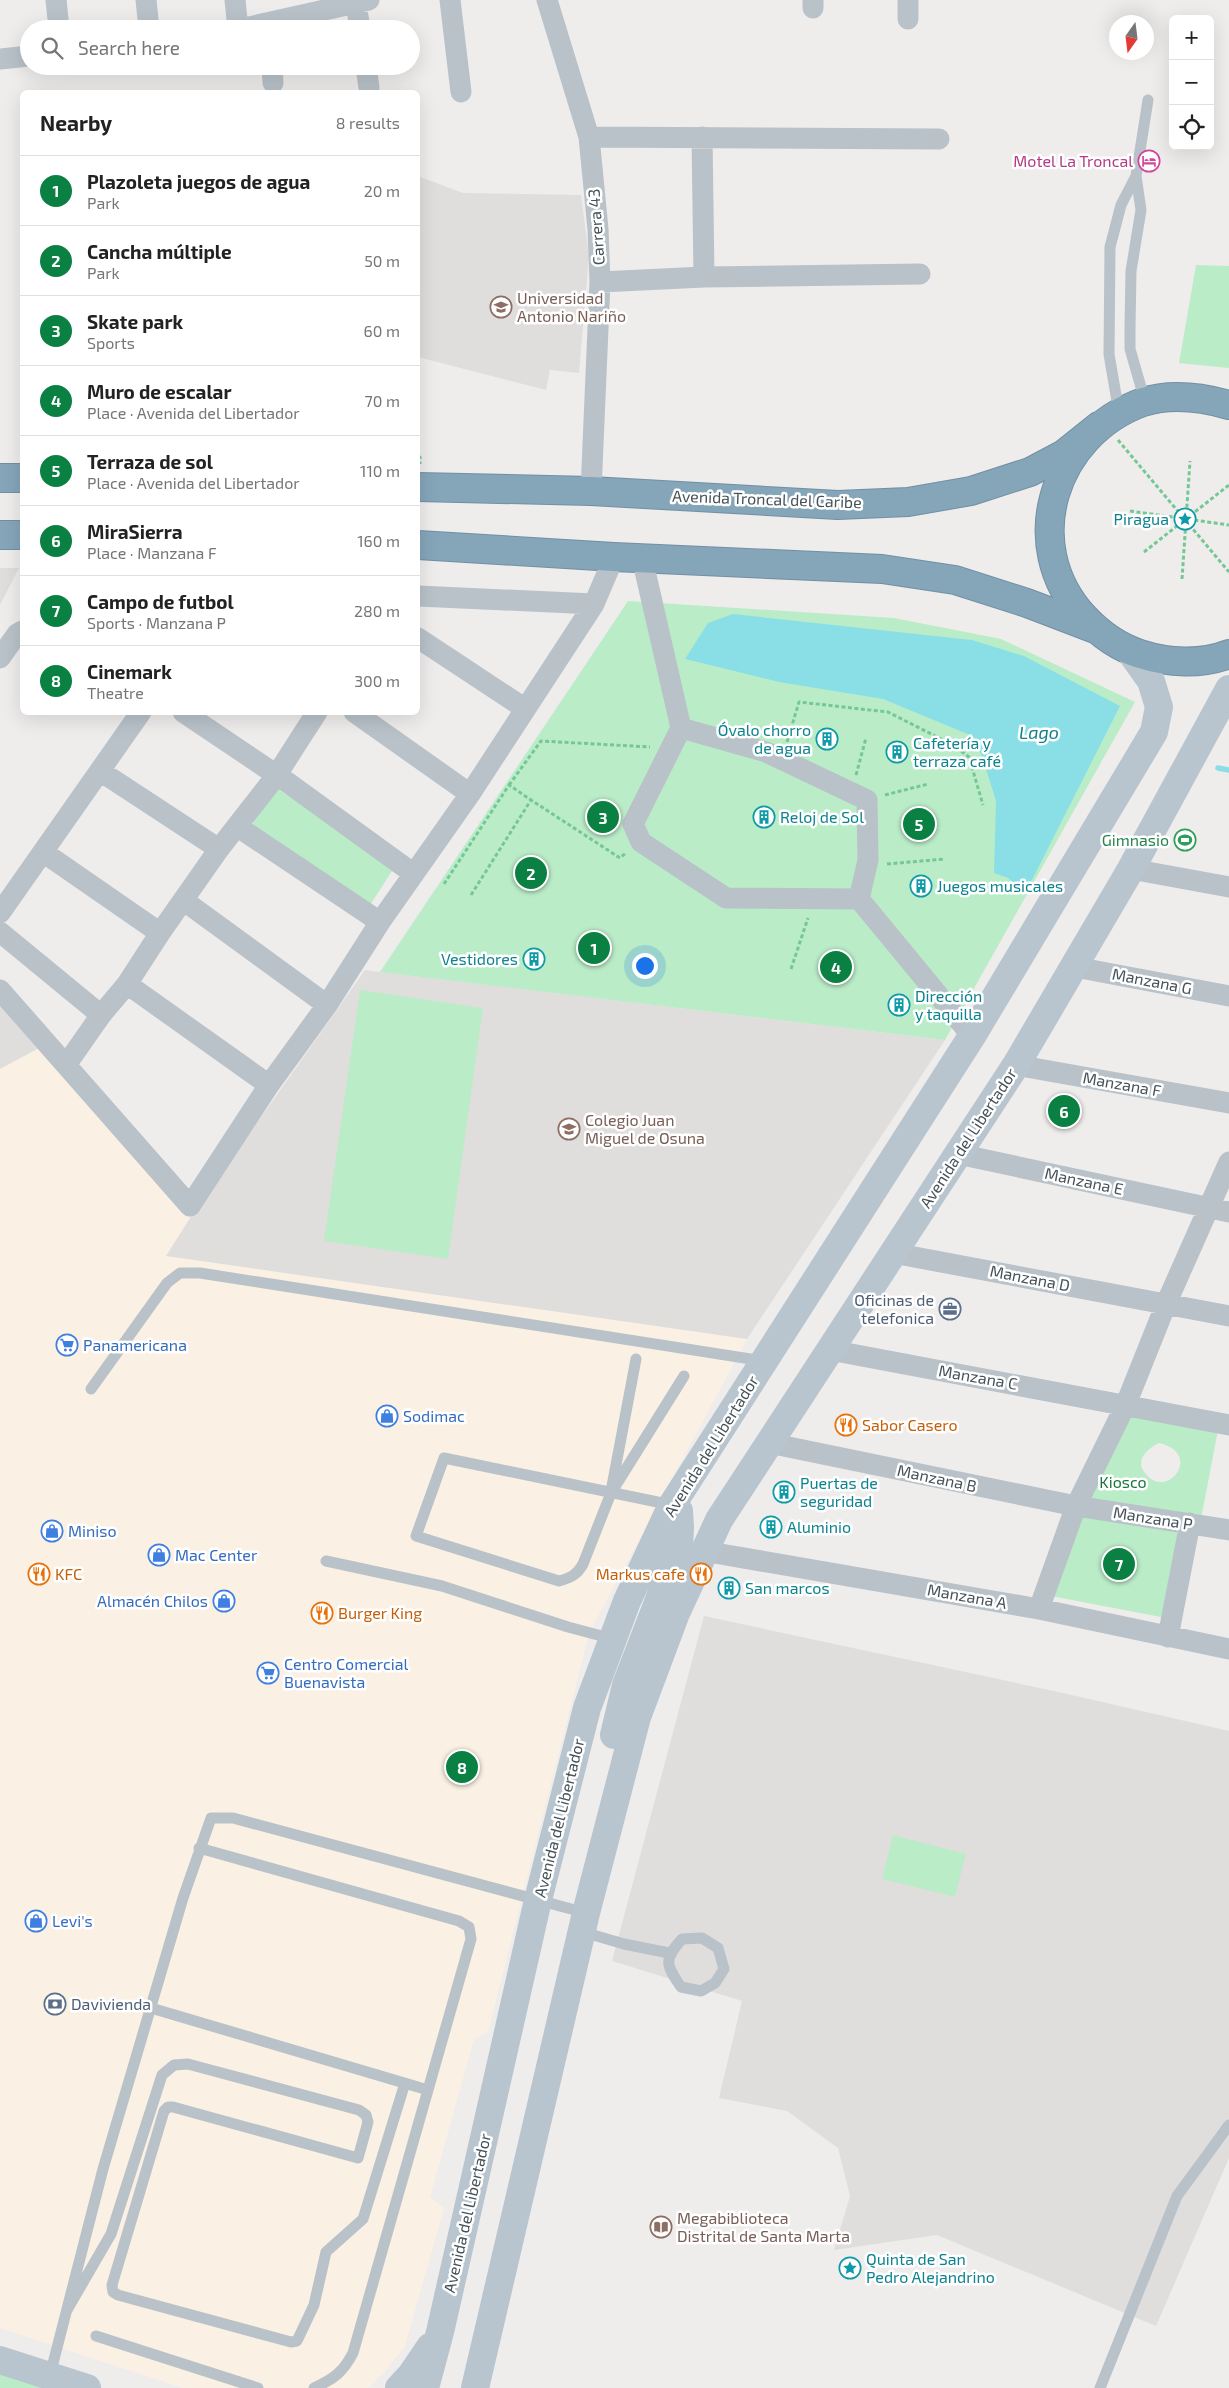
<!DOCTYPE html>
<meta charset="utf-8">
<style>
body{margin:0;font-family:"Exo 2",sans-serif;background:#f2f2f2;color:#222}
.controls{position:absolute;right:15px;top:15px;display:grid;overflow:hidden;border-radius:8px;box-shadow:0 5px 20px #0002}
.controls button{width:45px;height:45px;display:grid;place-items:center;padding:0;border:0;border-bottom:1px solid #e0e0e0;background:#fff;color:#222;font:25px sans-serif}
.compass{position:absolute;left:1109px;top:15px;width:45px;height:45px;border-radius:50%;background:#fff;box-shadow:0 5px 20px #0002;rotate:194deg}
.you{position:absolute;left:644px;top:965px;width:18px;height:18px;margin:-12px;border:4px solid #fff;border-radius:50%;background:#1a73e8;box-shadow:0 0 0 8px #1a73e833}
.badge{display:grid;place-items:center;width:32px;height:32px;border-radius:50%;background:#0b8043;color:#fff;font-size:16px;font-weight:700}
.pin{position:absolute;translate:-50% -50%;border:2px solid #fff;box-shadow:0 1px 5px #0006}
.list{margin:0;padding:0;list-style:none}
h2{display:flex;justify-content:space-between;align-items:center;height:65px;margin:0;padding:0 20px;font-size:21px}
h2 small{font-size:16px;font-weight:400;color:#767676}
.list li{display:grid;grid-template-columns:32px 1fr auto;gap:15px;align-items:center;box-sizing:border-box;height:70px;padding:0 20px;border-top:1px solid #e0e0e0}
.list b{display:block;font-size:19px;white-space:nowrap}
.list p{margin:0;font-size:16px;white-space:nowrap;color:#767676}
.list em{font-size:16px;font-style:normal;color:#767676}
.icon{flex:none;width:28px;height:28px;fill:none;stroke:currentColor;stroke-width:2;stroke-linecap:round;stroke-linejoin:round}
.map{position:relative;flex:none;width:1229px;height:2388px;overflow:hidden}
.search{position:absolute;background:#fff;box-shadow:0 5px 20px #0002;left:20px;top:20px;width:400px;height:55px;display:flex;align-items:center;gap:12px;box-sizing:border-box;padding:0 18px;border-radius:28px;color:#767676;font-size:19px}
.panel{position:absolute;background:#fff;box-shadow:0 5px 20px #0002;left:20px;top:90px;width:400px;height:625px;border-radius:8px}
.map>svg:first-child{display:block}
</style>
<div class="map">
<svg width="1229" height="2388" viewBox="0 0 1229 2388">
<rect width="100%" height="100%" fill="#efecec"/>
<!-- commercial -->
<path fill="#faf1e4" d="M41,1047l149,171 -23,38 580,83 -151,281 -9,21 -99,391 -14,7 -44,158 14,11 -39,138 -18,23 -19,19h-185l-183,-60v-1259z"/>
<!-- education -->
<path fill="#e0dddd" d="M418,176l45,17 118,2 8,61 -10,117 -29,-3 -4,20 -128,-33z
M0,568h19l-19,37z
M365,970l580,70 -198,299 -581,-83 24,-38z
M0,1000l41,47 -41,22z
M704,1616l359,77 166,38v427l-73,168 -219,-91 -103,15 16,-54 -12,-48 -51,-37 -68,-13 23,-97 -130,-40z"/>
<!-- green -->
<path fill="#bbecc8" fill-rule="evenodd" d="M1196,265l33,1v102l-50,-5z
M628,601l266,17 107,21 134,63 -190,338 -565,-68z
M276,788l120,77 -26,40 -120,-77z
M360,990l123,18 -35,251 -124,-18z
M1134,1411l84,19 -17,89 -112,-21zM1159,1443c45,10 8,59 -14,30 -11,-13 3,-25 14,-30z
M1079,1513l104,19 -17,86 -115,-22z
M893,1835l73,19 -11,43 -73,-18z
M0,2372l54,16h-54z"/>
<!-- water -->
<path fill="#8adfe7" d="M733,614l239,26 52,16 96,50 -89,176 -10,8 -13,-12 -14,-5 2,-72 -14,-45 -12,-21 -87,-36 -104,-17 -94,-23 23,-36z"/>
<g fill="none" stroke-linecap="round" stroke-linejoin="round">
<!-- stream -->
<path stroke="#8adfe7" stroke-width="5.5" d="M1218,768l11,2"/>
<!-- highway casing -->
<g stroke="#7190a5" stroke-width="30">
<path id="highway" d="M1229,405c-28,-8 -57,-12 -86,-3 -89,32 -126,142 -59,215 16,17 34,30 56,37 28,9 61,11 89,0
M0,478h22
M418,487l173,4 247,14 70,-3 63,-11 59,-19 34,-18 35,-28
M0,535h22
M418,545l196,12 268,12 73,11 72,23 68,26"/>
</g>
<!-- path -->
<path stroke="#75c895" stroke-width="3" stroke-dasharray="4 2.5" stroke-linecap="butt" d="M1118,440l111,132
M418,457h2v7
M1130,511l99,14
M1144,552l85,-67
M1182,579l8,-118
M787,742l12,-40 89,10 65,33 16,12 14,48
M856,775l10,-37
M509,785l32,-44 109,6
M885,795l43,-11
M887,864l58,-5
M444,884l65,-99 22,15
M471,895l60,-95 89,58 6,-5
M791,969l17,-51"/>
<!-- lane -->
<path stroke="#b8c2c8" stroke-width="11" d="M1145,401l-15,-52v-21l1,-57 10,-61 -5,-34 12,-76
M1119,413l-10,-59 1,-107 11,-42 15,-29
M91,1389l76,-106 13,-10h20l564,88
M612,1486l24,-127
M672,1505l-228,-47 -28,78 143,45c11,-3 18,-6 24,-17l28,-71 73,-117
M326,1561l116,25 126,41 45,12
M583,1932l41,12 45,9
M702,1938l16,10 6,21 -9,14 -14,8 -20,-4c-15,-22 -18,-27 1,-48z
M151,2008l277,82 43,-151 -2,-12 -10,-6 -260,-73
M67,2310l44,-76 51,-159 12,-10 14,-1 171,46 7,5 2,7 -10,36 -185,-51h-5l-4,4 -52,174 1,7 5,3 173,47 6,-1 17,-36 12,-53 37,-33 42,-136
M96,2336l162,52
M50,2375l53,-206 80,-271 28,-80h22l353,95
M314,2388c20,-9 29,-16 39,-35l75,-263
M1100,2388l77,-192 52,-71"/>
<!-- street -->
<path stroke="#b8c2c8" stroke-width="21" d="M56,0l3,29
M146,0l3,29
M235,0l3,29
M450,0l11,92
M547,0l42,137 9,92 2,53 -9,209
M813,0v8
M908,0v19
M356,3l4,26
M240,29l129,-29
M0,59l29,-3
M272,66l1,17
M366,66l3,22
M589,137l350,2
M702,137l2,140
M600,282l104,-5 216,-3
M642,558l39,170 85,24 101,48 1,60 -9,39 113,137
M418,596l176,8
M418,638l106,70
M0,658l17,-24 5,-3
M183,712l104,70 127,92
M354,712l116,82
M681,728l-48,96 8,18 85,56 133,1
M100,771l119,78
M238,827l142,95
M43,852l117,81
M1131,869l98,18
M183,900l144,105
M0,913l141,-201
M0,932l101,83
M1075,967l154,29
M127,984l142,101
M0,990l190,216 79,-121 58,-80 53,-83 90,-128 124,-190 20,-47
M66,1065l35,-50 26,-31 33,-51 59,-84 57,-73 41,-64
M1016,1065l213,38
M958,1154l271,58
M893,1253l336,63
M830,1350l399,75
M769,1443l307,63 153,24
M703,1551l336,58 190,40
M1039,1609l37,-103 50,-102 40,-100 63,-142
M1168,1637l22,-114"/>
<!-- secondary -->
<path stroke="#b8c5ce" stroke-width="28" d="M614,1735l12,-50 53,-137 1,-21 -1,-16 -7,-6
M0,2360l87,28
M399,2388l12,-13 19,-28
M425,2388l15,-56 98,-432 49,-192 40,-107 45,-96 300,-469 182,-304 5,-25 -8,-26 -22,-31
M475,2388l111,-475 51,-196 39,-104 43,-93 297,-455 115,-196 98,-180"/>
<!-- highway -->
<use href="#highway" stroke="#85a5b9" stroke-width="28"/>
</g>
<!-- icons -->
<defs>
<g id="hotel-ring" transform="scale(1.125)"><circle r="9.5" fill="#fff" stroke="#d1479c" stroke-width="1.5"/><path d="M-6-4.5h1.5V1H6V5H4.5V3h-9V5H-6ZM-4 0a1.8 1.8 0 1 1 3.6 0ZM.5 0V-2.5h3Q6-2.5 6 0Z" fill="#d1479c"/></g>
<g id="university-ring" transform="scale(1.125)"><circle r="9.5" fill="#fff" stroke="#8d6e63" stroke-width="1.5"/><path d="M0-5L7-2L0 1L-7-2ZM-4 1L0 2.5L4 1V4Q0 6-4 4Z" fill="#8d6e63"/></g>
<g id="sight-ring" transform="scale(1.125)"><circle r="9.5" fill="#fff" stroke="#0f9aa8" stroke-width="1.5"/><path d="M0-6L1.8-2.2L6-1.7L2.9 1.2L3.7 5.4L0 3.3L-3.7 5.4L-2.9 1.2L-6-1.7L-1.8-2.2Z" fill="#0f9aa8"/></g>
<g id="building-ring" transform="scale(1.125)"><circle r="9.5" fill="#fff" stroke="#0f9aa8" stroke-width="1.5"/><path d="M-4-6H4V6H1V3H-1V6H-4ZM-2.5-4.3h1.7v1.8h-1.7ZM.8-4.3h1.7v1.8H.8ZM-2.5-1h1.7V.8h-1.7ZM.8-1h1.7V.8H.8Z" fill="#0f9aa8"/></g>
<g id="stadium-ring" transform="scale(1.125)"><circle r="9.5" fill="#fff" stroke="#2e9e5b" stroke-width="1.5"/><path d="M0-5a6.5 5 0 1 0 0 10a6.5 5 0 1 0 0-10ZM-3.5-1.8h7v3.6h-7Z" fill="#2e9e5b"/></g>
<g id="school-ring" transform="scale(1.125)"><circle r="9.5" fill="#fff" stroke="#8d6e63" stroke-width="1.5"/><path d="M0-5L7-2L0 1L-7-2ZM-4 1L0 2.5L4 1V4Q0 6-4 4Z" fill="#8d6e63"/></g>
<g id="office-ring" transform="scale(1.125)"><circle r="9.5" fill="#fff" stroke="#5c6f8a" stroke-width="1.5"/><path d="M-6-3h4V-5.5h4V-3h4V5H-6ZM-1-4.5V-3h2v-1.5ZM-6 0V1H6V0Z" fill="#5c6f8a"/></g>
<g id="supermarket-ring" transform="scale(1.125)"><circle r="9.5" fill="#fff" stroke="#3f7fe0" stroke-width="1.5"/><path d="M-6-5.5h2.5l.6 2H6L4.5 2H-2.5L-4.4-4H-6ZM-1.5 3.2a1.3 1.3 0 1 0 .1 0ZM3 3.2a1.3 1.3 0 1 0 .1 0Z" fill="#3f7fe0"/></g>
<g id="shop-ring" transform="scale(1.125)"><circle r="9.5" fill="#fff" stroke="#3f7fe0" stroke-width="1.5"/><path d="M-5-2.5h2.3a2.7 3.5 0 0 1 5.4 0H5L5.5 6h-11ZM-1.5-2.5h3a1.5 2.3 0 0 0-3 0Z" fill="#3f7fe0"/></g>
<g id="restaurant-ring" transform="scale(1.125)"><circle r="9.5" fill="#fff" stroke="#e8710a" stroke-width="1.5"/><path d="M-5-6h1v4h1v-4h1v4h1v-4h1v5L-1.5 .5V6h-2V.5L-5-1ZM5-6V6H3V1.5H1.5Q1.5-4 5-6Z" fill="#e8710a"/></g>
<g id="bank-ring" transform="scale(1.125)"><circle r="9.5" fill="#fff" stroke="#5c6f8a" stroke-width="1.5"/><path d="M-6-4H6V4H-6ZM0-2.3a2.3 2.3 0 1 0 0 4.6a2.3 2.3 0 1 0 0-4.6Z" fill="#5c6f8a"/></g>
<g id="library-ring" transform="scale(1.125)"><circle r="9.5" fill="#fff" stroke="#8d6e63" stroke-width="1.5"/><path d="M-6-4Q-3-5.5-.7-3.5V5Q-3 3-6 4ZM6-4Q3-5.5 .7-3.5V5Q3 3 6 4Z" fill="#8d6e63"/></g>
</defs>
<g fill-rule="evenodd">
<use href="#hotel-ring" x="1149" y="161"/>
<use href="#university-ring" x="501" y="307"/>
<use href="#sight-ring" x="1185" y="519"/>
<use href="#building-ring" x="827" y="739"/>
<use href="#building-ring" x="897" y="752"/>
<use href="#building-ring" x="764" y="817"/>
<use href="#stadium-ring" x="1185" y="840"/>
<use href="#building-ring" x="921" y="886"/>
<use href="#building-ring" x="534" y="959"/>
<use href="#building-ring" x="899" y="1005"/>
<use href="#school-ring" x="569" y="1129"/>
<use href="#office-ring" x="950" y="1309"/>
<use href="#supermarket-ring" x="67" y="1345"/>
<use href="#shop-ring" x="387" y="1416"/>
<use href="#restaurant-ring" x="846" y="1425"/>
<use href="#building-ring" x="784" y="1492"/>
<use href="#building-ring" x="771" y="1527"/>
<use href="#shop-ring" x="52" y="1531"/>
<use href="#shop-ring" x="159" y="1555"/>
<use href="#restaurant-ring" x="39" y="1574"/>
<use href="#restaurant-ring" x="701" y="1574"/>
<use href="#building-ring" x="729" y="1588"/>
<use href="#shop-ring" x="224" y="1601"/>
<use href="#restaurant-ring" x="322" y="1613"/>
<use href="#supermarket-ring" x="268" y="1673"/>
<use href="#shop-ring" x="36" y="1921"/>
<use href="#bank-ring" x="55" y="2004"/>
<use href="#library-ring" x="661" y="2227"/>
<use href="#sight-ring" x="850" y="2268"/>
</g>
<g text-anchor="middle" stroke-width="5" stroke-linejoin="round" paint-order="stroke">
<!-- hotel labels -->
<g font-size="16" fill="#b23c85" stroke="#fff" text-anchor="end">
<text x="1133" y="167">Motel La Troncal</text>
</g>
<!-- street labels -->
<g font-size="16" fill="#455258" stroke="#fff">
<text transform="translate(596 227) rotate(-94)" y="6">Carrera 43</text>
<text transform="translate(767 499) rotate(2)" y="6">Avenida Troncal del Caribe</text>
<text transform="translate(1152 981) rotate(11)" y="6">Manzana G</text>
<text transform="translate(1122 1084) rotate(10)" y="6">Manzana F</text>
<text transform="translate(968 1138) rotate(-57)" y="6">Avenida del Libertador</text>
<text transform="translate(1084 1181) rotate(12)" y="6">Manzana E</text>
<text transform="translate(1030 1278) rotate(11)" y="6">Manzana D</text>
<text transform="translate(978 1377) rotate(10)" y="6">Manzana C</text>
<text transform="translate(711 1446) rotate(-58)" y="6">Avenida del Libertador</text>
<text transform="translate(937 1478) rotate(12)" y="6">Manzana B</text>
<text transform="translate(1153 1518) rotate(9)" y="6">Manzana P</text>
<text transform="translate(967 1596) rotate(10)" y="6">Manzana A</text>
<text transform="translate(559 1818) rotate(-76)" y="6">Avenida del Libertador</text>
<text transform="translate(467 2213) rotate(-77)" y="6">Avenida del Libertador</text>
</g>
<!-- education labels -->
<g font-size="16" fill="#785e54" stroke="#fff" text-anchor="start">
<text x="517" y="304">Universidad<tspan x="517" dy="18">Antonio Nariño</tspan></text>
<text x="585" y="1126">Colegio Juan<tspan x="585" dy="18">Miguel de Osuna</tspan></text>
<text x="677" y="2224">Megabiblioteca<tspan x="677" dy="18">Distrital de Santa Marta</tspan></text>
</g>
<!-- culture labels -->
<g font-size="16" fill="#0d838f" stroke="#fff" text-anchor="start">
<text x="1169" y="525" text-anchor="end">Piragua</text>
<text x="811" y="736" text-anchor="end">Óvalo chorro<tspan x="811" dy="18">de agua</tspan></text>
<text x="913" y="749">Cafetería y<tspan x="913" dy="18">terraza café</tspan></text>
<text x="780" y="823">Reloj de Sol</text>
<text x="937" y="892">Juegos musicales</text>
<text x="518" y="965" text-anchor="end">Vestidores</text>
<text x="915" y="1002">Dirección<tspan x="915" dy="18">y taquilla</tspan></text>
<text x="800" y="1489">Puertas de<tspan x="800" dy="18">seguridad</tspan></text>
<text x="787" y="1533">Aluminio</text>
<text x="745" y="1594">San marcos</text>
<text x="866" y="2265">Quinta de San<tspan x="866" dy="18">Pedro Alejandrino</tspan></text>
</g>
<!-- leisure labels -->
<g font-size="16" fill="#27864d" stroke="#fff" text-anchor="end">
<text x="1169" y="846">Gimnasio</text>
</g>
<!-- service labels -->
<g font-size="16" fill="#4e5e75" stroke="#fff" text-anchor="end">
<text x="934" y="1306">Oficinas de<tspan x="934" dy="18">telefonica</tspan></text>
<text x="71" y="2010" text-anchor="start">Davivienda</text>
</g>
<!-- shop labels -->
<g font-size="16" fill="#366cbe" stroke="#fff" text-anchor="start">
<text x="83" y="1351">Panamericana</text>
<text x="403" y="1422">Sodimac</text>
<text x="68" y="1537">Miniso</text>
<text x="175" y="1561">Mac Center</text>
<text x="208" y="1607" text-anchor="end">Almacén Chilos</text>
<text x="284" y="1670">Centro Comercial<tspan x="284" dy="18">Buenavista</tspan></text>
<text x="52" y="1927">Levi's</text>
</g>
<!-- food labels -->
<g font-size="16" fill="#c56008" stroke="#fff" text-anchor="start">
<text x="862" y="1431">Sabor Casero</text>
<text x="55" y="1580">KFC</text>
<text x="685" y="1580" text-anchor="end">Markus cafe</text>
<text x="338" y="1619">Burger King</text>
</g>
<!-- park labels -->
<g font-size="16" fill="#1a753d" stroke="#fff">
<text x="1123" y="1488">Kiosco</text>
</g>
<!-- water labels -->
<g font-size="18" font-style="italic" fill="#127f89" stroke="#fff">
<text x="1039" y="739">Lago</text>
</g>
</g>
</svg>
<div class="controls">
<button>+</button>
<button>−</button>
<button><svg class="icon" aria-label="locate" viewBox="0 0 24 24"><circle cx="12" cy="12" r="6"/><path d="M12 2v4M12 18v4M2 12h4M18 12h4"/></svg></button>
</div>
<svg class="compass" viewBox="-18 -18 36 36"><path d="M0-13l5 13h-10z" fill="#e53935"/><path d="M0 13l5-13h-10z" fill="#767676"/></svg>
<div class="you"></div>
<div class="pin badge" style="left:594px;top:948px">1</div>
<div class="pin badge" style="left:531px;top:873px">2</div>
<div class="pin badge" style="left:603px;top:817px">3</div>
<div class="pin badge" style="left:836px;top:967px">4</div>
<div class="pin badge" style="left:919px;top:824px">5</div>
<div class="pin badge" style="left:1064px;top:1111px">6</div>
<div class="pin badge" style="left:1119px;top:1564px">7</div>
<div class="pin badge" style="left:462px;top:1767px">8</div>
<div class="search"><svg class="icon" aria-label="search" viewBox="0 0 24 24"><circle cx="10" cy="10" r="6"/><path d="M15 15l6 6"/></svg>Search here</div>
<section class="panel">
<h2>Nearby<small>8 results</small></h2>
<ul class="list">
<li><span class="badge">1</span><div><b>Plazoleta juegos de agua</b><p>Park</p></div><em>20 m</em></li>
<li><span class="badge">2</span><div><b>Cancha múltiple</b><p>Park</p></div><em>50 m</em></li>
<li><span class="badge">3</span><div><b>Skate park</b><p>Sports</p></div><em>60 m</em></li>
<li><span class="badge">4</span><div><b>Muro de escalar</b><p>Place · Avenida del Libertador</p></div><em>70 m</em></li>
<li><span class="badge">5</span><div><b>Terraza de sol</b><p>Place · Avenida del Libertador</p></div><em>110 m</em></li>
<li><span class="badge">6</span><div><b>MiraSierra</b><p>Place · Manzana F</p></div><em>160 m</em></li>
<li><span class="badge">7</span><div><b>Campo de futbol</b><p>Sports · Manzana P</p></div><em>280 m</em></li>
<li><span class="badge">8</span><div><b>Cinemark</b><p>Theatre</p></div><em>300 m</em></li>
</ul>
</section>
</div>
